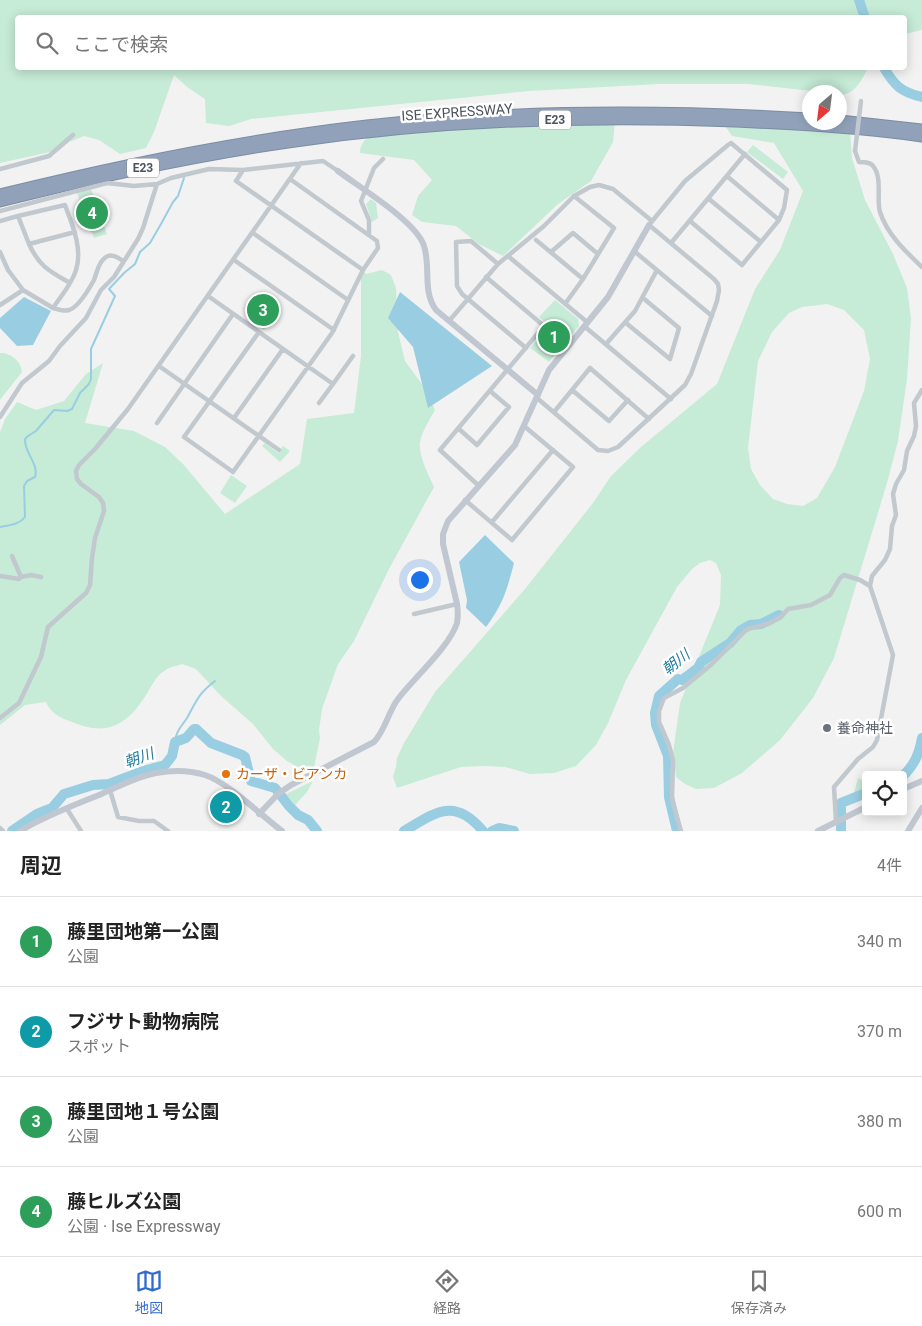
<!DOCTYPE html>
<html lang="ja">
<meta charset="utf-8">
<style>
body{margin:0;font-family:Roboto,"Noto Sans JP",sans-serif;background:#f6f6f6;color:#222}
.controls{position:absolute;right:15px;bottom:15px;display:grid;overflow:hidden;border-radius:5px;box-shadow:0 2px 12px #0003}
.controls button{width:45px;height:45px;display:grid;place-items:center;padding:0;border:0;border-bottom:1px solid #e0e0e0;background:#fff;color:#222;font:25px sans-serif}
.compass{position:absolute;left:802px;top:85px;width:45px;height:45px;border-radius:50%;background:#fff;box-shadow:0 2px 12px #0003;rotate:208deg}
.you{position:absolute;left:419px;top:579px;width:18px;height:18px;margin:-12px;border:4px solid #fff;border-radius:50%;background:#1a73e8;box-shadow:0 0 0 8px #1a73e833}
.badge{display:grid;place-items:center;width:32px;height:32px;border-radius:50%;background:#306bcf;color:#fff;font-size:16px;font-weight:700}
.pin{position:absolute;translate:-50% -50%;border:2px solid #fff;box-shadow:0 1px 5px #0006}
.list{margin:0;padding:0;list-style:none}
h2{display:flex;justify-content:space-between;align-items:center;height:65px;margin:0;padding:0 20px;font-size:21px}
h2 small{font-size:16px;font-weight:400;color:#767676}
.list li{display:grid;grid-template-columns:32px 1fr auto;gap:15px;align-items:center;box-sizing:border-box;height:90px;padding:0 20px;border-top:1px solid #e0e0e0}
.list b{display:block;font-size:19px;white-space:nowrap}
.list p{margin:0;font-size:16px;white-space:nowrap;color:#767676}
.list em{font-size:16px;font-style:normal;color:#767676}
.icon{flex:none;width:28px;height:28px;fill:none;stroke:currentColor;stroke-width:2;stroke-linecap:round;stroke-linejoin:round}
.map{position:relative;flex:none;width:922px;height:831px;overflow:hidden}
.search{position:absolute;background:#fff;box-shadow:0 2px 12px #0003;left:15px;right:15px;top:15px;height:55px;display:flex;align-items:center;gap:12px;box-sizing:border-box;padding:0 18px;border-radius:5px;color:#767676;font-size:19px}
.sheet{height:425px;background:#fff}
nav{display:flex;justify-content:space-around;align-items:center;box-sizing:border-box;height:70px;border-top:1px solid #e0e0e0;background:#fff;font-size:14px;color:#767676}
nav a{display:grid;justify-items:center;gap:2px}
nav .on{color:#306bcf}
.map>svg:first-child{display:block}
</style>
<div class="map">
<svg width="922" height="831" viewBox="0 0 922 831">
<rect width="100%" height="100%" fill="#f3f2f2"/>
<!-- green -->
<path fill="#c6ebd7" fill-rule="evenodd" d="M0,0h922v30l-17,4 -1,-16h-886v50h850c-6,11 -13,27 -28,27v-3h-19l-73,-8h-88l-131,7 -278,28 -22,7 -23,-3 -1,-24 -18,-12 -13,-12 -20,57 -8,16 -26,6 -21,-14 -15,-4 -15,6 -10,8 -59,13z
M720,108l89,10 1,4h30l10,10 2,26 13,42 28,54 14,34 4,31 -4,60 -9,62 -11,42 -53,175 -21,40 -33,42 -38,33 -28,15 -18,1 -11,-5 -9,-7 -3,-24 7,-50 40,-98 1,-30 -5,-12 -6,-3 -10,3 -8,6 -15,18 -51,93 -18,43 -12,22 -20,21 -22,7 -24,1 -25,-7 -20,-1 -24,1 -64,21 -4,-11 3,-10 1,-9 7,-15 31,-51 90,-103 68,-86 18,-27 30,-29 76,-63 38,-95 25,-39 23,-59 -29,-48 -42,-7 -15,-22zM827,304l17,6 20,20 6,29 -6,32 -29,76 -18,31 -14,8 -16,-2 -14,-5 -13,-14 -9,-16 -3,-21 10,-87 14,-29 17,-19 13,-6z
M615,121l-2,21 -22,39 -33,23 -55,52 -24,-12 -23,-18 -34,-4 -10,-7 6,-19 14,-16 -18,-20 -54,-7c0,-8 4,-14 11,-17l46,-2 31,-5z
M753,145l35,27 -5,7 -36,-27z
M91,189l16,45 -13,4 -17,-45z
M371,199l5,4 2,15 -6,4 -6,-18z
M361,269l5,5 16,-4 9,5 5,13 2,44 7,29 19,26 11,23c-5,9 -13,21 -15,32 -2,13 9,34 14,45l-45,82 -35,72 -16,23 -16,45 -3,21 1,8 -6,30 -9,3 -18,-10 -14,-12 -20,-25 -32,-28 -25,-27 -14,-5c-5,2 -13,3 -18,7 -8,5 -13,16 -18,24 -19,30 -39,42 -74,27 -11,-4 -21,-8 -26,-20l-21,3 -25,20v-293l5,-13 12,-17 19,8 28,-9 22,-27 17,-11 -18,60 49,8 31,16 18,17 42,50 75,-50 7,-45 47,-6 7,-57z
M261,291l19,12 -16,27 -18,-13z
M555,300l23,19 1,7 -30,36 -19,-14 19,-22 -10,-9z
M0,353c11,0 21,8 22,19l-22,28z
M265,443l13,10 5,-7 7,5 -10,11 -18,-16z
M231,475l16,11 -12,17 -15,-10z
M858,778l8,4v15l-15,6z
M313,781l-6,11 -12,13 -9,-11z"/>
<!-- water -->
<path fill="#99cee2" d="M400,292l92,74 -64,42 -15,-61 -25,-29z
M24,297l27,14 -18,34 -16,1 -17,-18v-10z
M485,535l29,28c-7,27 -11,41 -28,64l-20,-19 1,-8 -8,-38z"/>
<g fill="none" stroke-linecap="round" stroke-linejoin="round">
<!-- stream -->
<path stroke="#99cee2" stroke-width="2" d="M0,527c9,-2 19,-2 25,-10l-1,-31 3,-5 8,-4c4,-14 -11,-24 -10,-38l3,-3 8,-5 18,-21 13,1 5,-2 8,-16 9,-9 2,-5v-30l24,-53 -6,-7 15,-16 11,-9 5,-12 10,-9 11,-19 12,-22 5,-6 6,-18
M175,742c1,-11 6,-15 12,-24 10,-18 11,-24 28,-37"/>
<!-- river -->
<path stroke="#99cee2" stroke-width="10" d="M859,0l6,18
M884,68c11,18 17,24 38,29
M903,776c12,-12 16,-22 19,-38
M12,831l25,-17 15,-6 12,-14 29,-9 16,-1 37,-14 19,-5 7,-9 3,-14 11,-4 8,-9h2l15,14 31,12 3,2 6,24 24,7 14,18 9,9 10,5 9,11
M404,831c31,-18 50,-35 79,0
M492,831l7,-3 15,3
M677,831l-8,-34 -1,-41 -12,-31 -1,-12 4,-17 19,-17 4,1 16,-12 3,-6 29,-19 11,-13 9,-5 11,-1 18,-9
M841,831v-28l25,-10"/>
<!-- highway casing -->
<g stroke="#7b8ca5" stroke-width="11">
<path id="highway" d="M840,120l82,9
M0,194c121,-30 243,-55 367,-69 147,-16 295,-16 443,-7
M0,202c95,-24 191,-45 288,-59 148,-22 298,-27 448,-21 62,3 124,6 186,15"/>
</g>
<!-- street -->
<path stroke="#c1c8ce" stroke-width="4.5" d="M855,151l4,11c5,0 11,0 14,4 10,12 3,33 7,46 7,22 25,39 42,55
M0,169l49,-13 24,-21
M243,170l-7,11 127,89
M728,177l51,43
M709,199l52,43
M0,211l107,-28 27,3 23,-2 14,-6 38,-9 34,1 80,-9 15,10
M0,221l18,-5
M75,232l-46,12 -11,-28 47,-11c7,19 18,44 11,65 -4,14 -15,26 -23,38 5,1 10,4 16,2 10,-3 20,-21 25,-30 3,-8 5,-20 14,-24 5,-2 11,2 15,5
M253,233l95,67
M369,235v-15l-8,-19 13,-33 9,-9
M536,240l47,39
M671,243l74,-89
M29,244c10,22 20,27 41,39
M634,251l78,65
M0,252l8,18 15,20 -23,15
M551,252l22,-19 25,21
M508,256l79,66
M234,260l100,70
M23,290l30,18
M208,296l125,88 -14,19
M565,304l18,-25 31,-51 -40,-32
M449,321l49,-57
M626,323l44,36 9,-31 -36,-30
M584,326l87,73
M259,332l-75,105 49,35 99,-139 31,-63 15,-22 -1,-7 -87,-62
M606,344l29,-33 22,-41
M526,348l-64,-54 -5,-8 -1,-44 15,-1 27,23 46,-38 30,-30 16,-9 9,-2 14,4 39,32
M159,366l120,84
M333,384l20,-28
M572,390l37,31 19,-21
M537,398l61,52 10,1 10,-4 67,-62 6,-11 26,-73 2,-11 -1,-6 -4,-5 -65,-54 36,-44 43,-36 3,-2 56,47 -3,18 -5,12 -37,45 -52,-44
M554,412l36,-44 59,51
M0,417l22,-34 27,-22 11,-15 26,-28 15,-28 13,-13 24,-38 5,-11 14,-44
M234,418l49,-69
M157,423l76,-109
M459,429l18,16 32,-38 -19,-16
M479,486l-39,-36 104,-124 -58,-49
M465,500l47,40 61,-73 -49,-41
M492,522l61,-72
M12,556l9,21
M0,576l19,3 2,-2 10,-2 10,2
M414,614l43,-10
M0,718l19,-15 22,-46 7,-30 38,-34 4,-8 2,-27 3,-20 9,-27 -1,-8 -4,-6 -18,-13 -4,-5 -1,-8 3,-6 16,-16 33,-40 173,-246
M110,790l8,27 21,4h15l14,10
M67,809l14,22
M836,822l-2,-35 24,-28 15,-12 4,-7 16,-85 -23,-69 2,-10 13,-16 5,-11 2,-23 4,-11 -3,-21 3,-10 8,-14 3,-19 7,-15 2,-10 -2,-23 8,-13
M0,828l3,3
M681,831l-9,-32 1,-39 -4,-15 -10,-23v-11l5,-13 19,-10 29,-24 35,-35 21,-5 13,-7 7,-8 23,-4 19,-10 10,-17 4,-3 16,5 10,6"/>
<!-- secondary -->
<path stroke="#c0c7d0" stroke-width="6" d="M338,171c21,16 79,51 86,75 7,21 -2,45 12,64l102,85
M903,789l19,-8
M259,814l19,-20 13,-9 83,-43c12,-13 14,-30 24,-43 16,-21 52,-53 59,-76 1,-7 1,-13 0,-19l-14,-60v-10l5,-13 67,-76 34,-75 59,-73 41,-72
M20,831c25,-15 52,-25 79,-36 18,-8 37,-18 57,-22 16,-3 33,-3 49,2 22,7 57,41 77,56
M818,831l48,-24
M908,831l14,-23"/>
<!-- highway -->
<use href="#highway" stroke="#90a1b9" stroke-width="9"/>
<!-- street-bridge -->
<path stroke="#c1c8ce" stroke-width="4.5" d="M855,151l6,-50"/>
</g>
<!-- markers -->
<circle fill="#6b7280" stroke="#fff" stroke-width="2" cx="827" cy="728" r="5"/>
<circle fill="#e8710a" stroke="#fff" stroke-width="2" cx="226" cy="774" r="5"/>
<g text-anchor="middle" stroke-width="5" stroke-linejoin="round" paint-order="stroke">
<!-- shield labels -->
<g fill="#fff" stroke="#81878e" stroke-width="1">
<rect x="539" y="110.5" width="32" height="19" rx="4"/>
<rect x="127" y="158.5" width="32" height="19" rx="4"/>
</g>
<g font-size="12" font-weight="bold" fill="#4b535d">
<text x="555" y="124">E23</text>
<text x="143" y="172">E23</text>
</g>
<!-- street labels -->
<g font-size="14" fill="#4b535d" stroke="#fff">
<text transform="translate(457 112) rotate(-4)" y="5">ISE EXPRESSWAY</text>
</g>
<!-- worship labels -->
<g font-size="14" fill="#5b616d" stroke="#fff" text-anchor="start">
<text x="837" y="733">養命神社</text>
</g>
<!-- food labels -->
<g font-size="14" fill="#c56008" stroke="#fff" text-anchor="start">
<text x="236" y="779">カーザ・ビアンカ</text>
</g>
<!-- water labels -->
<g font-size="15" font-style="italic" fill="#1f7a9c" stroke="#fff">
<text transform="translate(676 662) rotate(-38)" y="5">朝川</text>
<text transform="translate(139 758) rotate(-20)" y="5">朝川</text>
</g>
</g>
</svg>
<div class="controls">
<button><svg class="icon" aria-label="locate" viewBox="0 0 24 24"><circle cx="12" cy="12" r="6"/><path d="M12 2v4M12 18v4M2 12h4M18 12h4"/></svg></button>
</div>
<svg class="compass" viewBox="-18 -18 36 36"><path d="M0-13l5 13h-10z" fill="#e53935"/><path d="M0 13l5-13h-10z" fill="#767676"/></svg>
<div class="you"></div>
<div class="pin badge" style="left:554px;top:337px;background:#2e9e5b">1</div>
<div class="pin badge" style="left:226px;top:807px;background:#0f9aa8">2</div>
<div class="pin badge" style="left:263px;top:310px;background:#2e9e5b">3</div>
<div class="pin badge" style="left:92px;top:213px;background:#2e9e5b">4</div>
<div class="search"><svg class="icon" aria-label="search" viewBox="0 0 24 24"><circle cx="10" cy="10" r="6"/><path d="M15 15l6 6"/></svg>ここで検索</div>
</div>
<section class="sheet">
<h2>周辺<small>4件</small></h2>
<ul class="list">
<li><span class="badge" style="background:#2e9e5b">1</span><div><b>藤里団地第一公園</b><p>公園</p></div><em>340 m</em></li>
<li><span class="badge" style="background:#0f9aa8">2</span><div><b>フジサト動物病院</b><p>スポット</p></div><em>370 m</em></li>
<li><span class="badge" style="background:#2e9e5b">3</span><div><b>藤里団地１号公園</b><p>公園</p></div><em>380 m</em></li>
<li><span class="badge" style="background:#2e9e5b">4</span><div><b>藤ヒルズ公園</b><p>公園 · Ise Expressway</p></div><em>600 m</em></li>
</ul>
</section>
<nav>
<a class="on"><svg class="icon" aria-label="map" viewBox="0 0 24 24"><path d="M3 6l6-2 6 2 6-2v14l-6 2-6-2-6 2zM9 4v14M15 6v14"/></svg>地図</a>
<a><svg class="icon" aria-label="directions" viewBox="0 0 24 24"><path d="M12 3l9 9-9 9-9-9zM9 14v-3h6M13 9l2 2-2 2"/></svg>経路</a>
<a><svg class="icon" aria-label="saved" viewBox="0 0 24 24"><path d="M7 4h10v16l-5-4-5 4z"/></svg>保存済み</a>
</nav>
